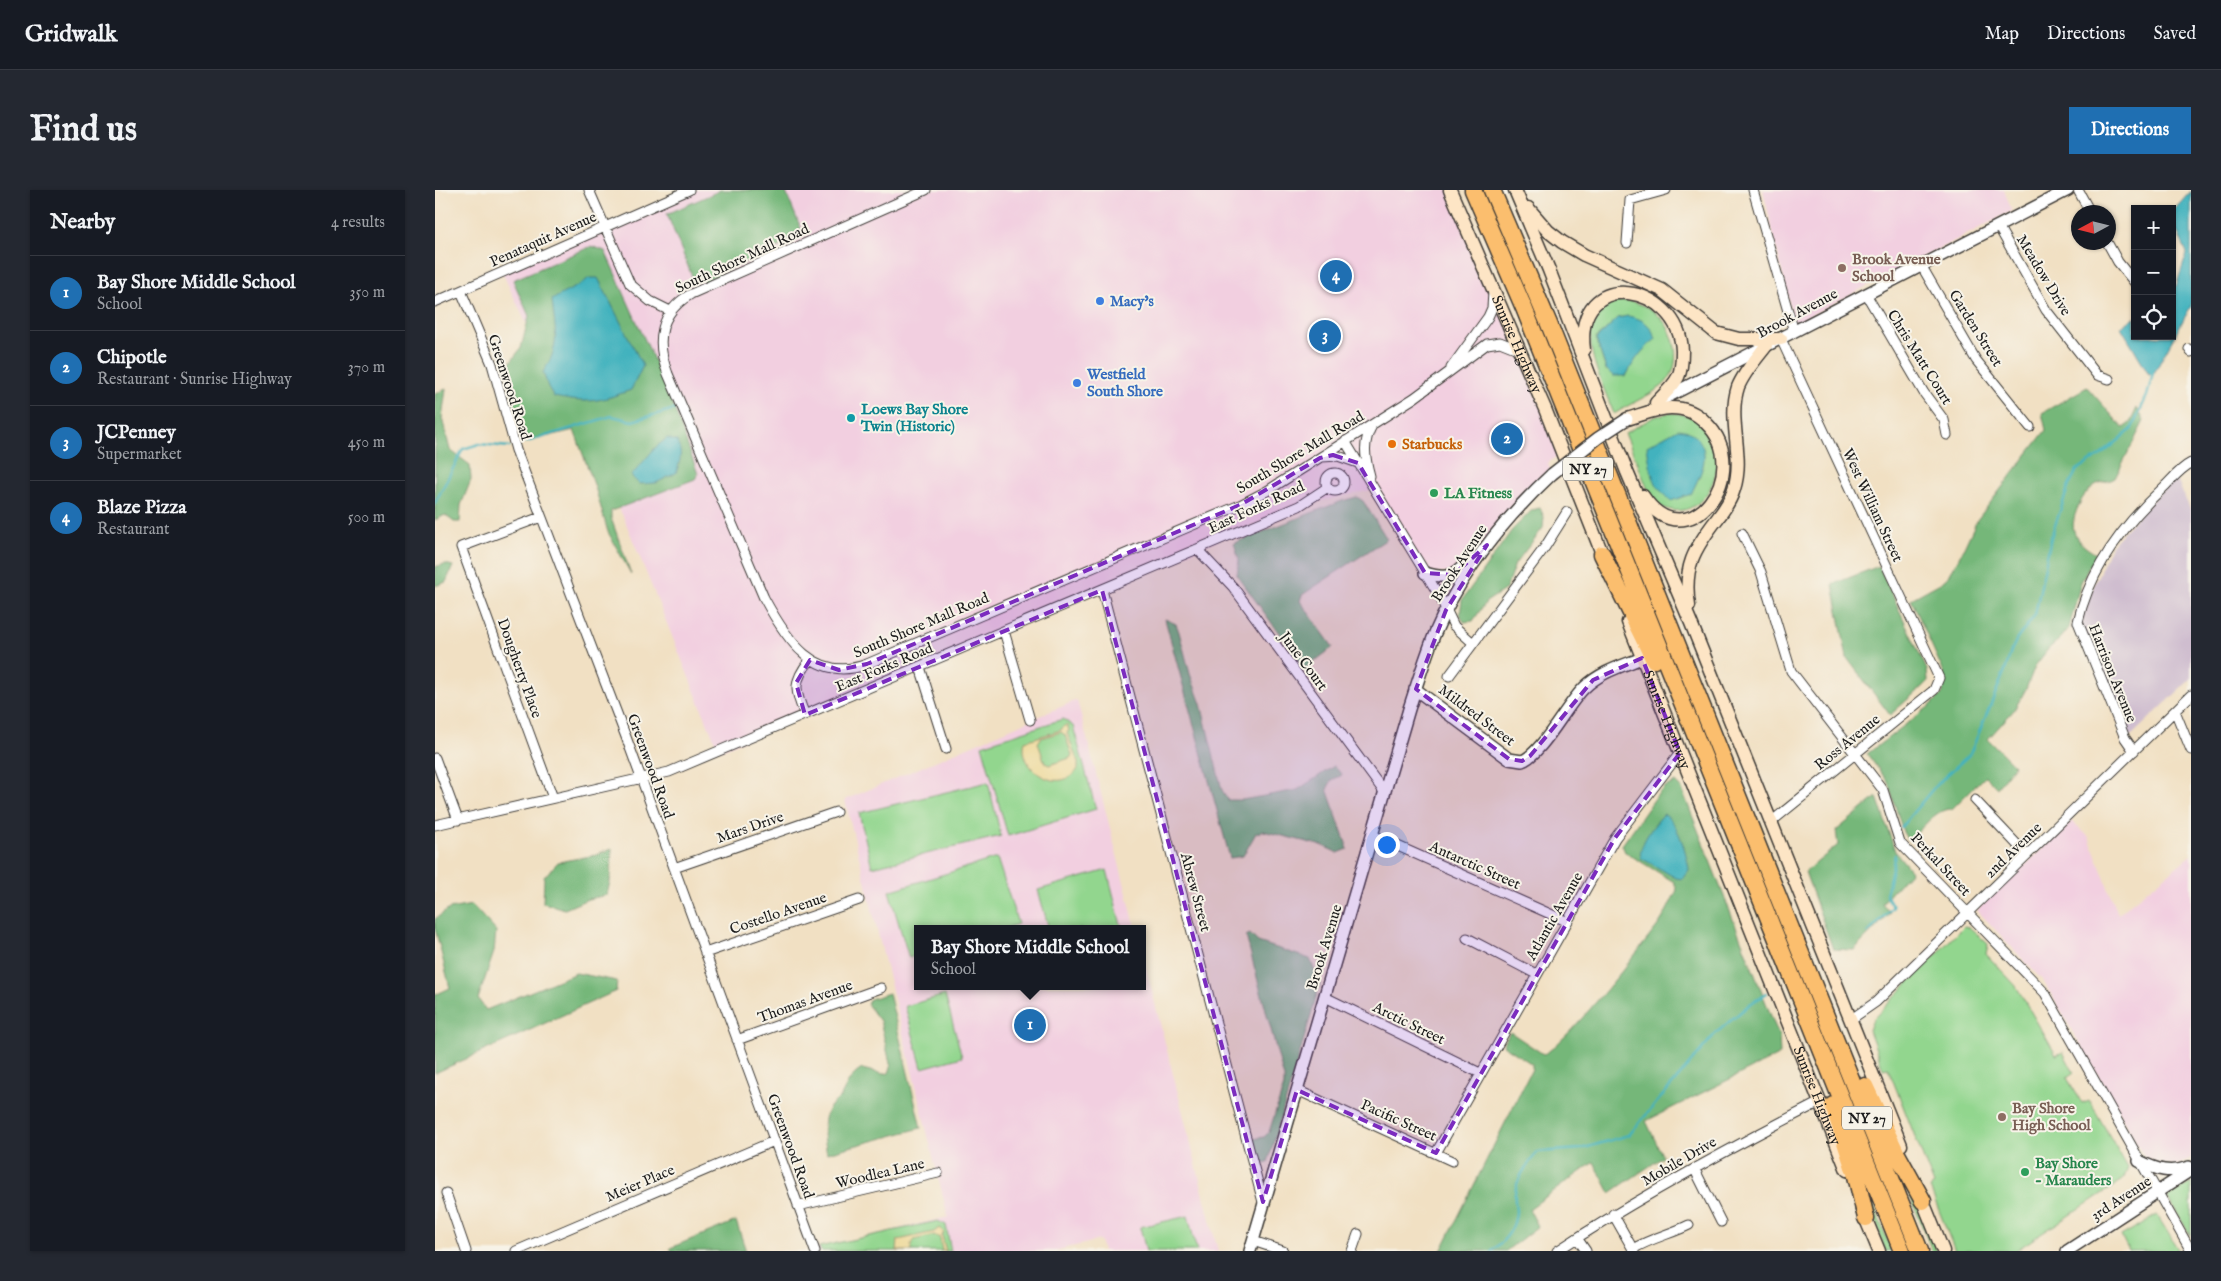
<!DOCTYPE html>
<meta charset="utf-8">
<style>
body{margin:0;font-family:"IM FELL English",serif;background:#242831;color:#f1f3f6}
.controls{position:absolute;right:15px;top:15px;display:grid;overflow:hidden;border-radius:0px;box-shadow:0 1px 4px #0004}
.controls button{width:45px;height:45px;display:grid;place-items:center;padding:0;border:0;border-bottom:1px solid #363941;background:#171b24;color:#f1f3f6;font:25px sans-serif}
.compass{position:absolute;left:1636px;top:15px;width:45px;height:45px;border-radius:50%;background:#171b24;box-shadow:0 1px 4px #0004;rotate:263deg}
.you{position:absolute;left:951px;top:654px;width:18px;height:18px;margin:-12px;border:4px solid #fff;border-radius:50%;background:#1a73e8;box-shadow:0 0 0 8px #1a73e833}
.badge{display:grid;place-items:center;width:32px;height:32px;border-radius:50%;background:#1f6fb2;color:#fff;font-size:16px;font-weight:700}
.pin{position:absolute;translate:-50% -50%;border:2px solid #fff;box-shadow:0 1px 5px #0006}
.popup{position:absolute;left:479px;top:735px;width:232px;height:65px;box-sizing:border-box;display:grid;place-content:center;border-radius:0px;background:#171b24;filter:drop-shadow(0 1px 4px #0005);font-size:16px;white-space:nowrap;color:#9ea1a6}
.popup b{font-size:19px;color:#f1f3f6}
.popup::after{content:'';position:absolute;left:50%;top:100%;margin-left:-10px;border:10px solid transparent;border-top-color:#171b24}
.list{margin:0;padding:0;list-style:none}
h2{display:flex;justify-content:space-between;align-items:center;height:65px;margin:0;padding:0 20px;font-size:21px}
h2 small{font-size:16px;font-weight:400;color:#9ea1a6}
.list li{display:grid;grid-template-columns:32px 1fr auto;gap:15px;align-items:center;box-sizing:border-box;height:75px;padding:0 20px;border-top:1px solid #363941}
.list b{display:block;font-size:19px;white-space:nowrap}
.list p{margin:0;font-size:16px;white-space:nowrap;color:#9ea1a6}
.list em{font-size:16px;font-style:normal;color:#9ea1a6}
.icon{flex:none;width:28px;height:28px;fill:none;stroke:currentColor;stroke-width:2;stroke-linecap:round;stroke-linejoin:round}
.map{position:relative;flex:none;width:1756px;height:1061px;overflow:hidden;border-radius:0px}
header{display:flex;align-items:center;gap:30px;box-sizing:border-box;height:70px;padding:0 25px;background:#171b24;border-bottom:1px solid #363941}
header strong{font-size:24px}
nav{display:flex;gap:28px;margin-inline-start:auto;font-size:18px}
.intro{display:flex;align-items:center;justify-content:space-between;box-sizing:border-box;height:120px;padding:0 30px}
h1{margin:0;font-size:35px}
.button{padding:12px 22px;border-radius:0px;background:#1f6fb2;color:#fff;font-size:18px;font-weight:700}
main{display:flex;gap:30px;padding:0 30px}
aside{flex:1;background:#171b24;border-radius:0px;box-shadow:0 1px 4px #0004}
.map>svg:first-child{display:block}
</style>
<header>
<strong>Gridwalk</strong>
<nav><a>Map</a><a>Directions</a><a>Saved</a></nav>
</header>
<div class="intro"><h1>Find us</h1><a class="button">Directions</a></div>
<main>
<aside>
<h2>Nearby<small>4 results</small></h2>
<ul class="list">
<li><span class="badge">1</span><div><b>Bay Shore Middle School</b><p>School</p></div><em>350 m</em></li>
<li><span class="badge">2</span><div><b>Chipotle</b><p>Restaurant · Sunrise Highway</p></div><em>370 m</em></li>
<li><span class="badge">3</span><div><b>JCPenney</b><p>Supermarket</p></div><em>450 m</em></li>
<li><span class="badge">4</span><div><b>Blaze Pizza</b><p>Restaurant</p></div><em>500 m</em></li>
</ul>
</aside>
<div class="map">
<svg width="1756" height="1061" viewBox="0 0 1756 1061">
<rect width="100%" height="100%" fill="#f7f3e8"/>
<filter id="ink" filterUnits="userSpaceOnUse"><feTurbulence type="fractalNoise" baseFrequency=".02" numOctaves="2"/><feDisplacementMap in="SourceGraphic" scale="10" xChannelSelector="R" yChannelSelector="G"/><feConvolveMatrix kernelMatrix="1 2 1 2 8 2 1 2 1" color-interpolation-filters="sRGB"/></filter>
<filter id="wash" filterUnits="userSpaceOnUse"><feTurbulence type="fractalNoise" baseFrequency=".0096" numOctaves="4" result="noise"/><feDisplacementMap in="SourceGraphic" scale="20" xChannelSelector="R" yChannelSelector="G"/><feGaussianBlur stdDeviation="1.12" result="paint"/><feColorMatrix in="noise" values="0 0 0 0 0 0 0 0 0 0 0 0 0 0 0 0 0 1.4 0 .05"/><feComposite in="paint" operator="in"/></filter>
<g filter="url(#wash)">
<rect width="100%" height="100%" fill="#f1e0c3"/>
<!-- built -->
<path fill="#f2cfe0" d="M254,0h761l113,261 -15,12 4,11 -96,99h-31l-51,-84 -75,17 -580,245 -96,-235 -52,-98 -69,-146z
M1328,0h241l8,21 -218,113z
M642,510l59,229h-219v57h226v-30l75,295h-115l-3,-11 -46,11h-239l-1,-2 134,-32 -103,-417z
M1637,631l17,16 29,77 73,-59v303l-14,8 -25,-4 -8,-6 -100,-174 -67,-72z"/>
<!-- industrial -->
<path fill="#cfbdcf" d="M1740,286l16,35v168l-59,56 -7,3 -47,-116 34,-78z"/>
<!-- green -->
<path fill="#92d68e" stroke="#577955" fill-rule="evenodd" d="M1197,111c6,3 15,5 21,10 23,16 33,57 8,76 -14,10 -32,17 -47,27 -11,-30 -46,-92 -1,-111 5,-2 13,-2 19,-2zM1193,126l18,30 -12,15 -8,15 -20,-6 -10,-32 23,-20z
M1233,223c84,-1 48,132 -15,89l-28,-69 29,-16z
M628,529l10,7 23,83 -88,27 -26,-91z
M553,592l13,54 -129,31 -13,-54z
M562,668l21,66 -15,5h-86v26l-8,3 -20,-67z
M672,680l15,59h-73l-11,-39z
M1529,736l5,1 19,17 -2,10 30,32 40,69 7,-3 11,21 -7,5 15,25 7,-3 39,68 -5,12 -108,71h-60l-25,-63 4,-3 -46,-117 -5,1 -14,-39 4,-11z
M510,805l17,62 -40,11 -17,-62z
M1467,985h3l32,76h-5z
M1756,993v53l-24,-39z
M1438,1014l19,47h-7l-14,-45z
M1722,1025l22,36h-50l-8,-15z
M753,1026l9,35h-51l-6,-24z
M503,1031l8,4 5,26h-130l-2,-4z"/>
<!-- forest -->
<path fill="#75b779" stroke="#486a4a" d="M286,0h64l17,41 -2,6 -96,44 -11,-2 -26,-65z
M157,56l13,5 63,140 30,83 -3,5 -84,32v7l20,56 -23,-42 -13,-45 -21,-57 -41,10 -11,-3 -14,-56 -2,-13 15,-20 8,-32 -16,-36z
M1652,197l36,41 7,-5 7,-15 7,13 -29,57c-6,4 -12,3 -18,6 -6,3 -13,11 -16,17 -14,26 -9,39 15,53l-15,28 -12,46 -9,11 -11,9 -14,18 -9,23 -12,21 -26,29 26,26 -17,23 -12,-12 -33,33c-17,-1 -31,22 -44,32l-5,-9 -15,-50 -21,-28 64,-49 12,-12 1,-20 -33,-74 31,-17 7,-6 13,-24 15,-32 69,-90 -4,-17z
M11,199l-4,29 8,32 20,15 1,15 -10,25 -1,17h-6l-9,-7 -10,5v-126z
M922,307l6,4 24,38 -85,56 -2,6 33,46 -28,22 -68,-94 2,-16 -5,-16 108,-42z
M1105,318l4,9 -1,11 -28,36 -9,25 -20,13 -13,19 -9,1 -4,-8 2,-14 50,-70 20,-20z
M10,374l8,2 -7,16 -11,4v-19z
M1444,376l48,104 1,11 -5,5 -33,29 -43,-57 -14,-74z
M730,429l11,5 3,8 11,42 11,30 21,86 6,10h14l55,-10 37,-24 8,9 -10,5 -5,9 21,60 -10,4 -15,-7 -60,-15 -7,2 -13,23 -13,2z
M1241,592l5,5 98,249 1,18 -134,67 17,36 -53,36 -16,-31 -65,47 9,17 -32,25h-65l91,-182v-5l-29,-19 7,-13 33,22c17,-3 101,-110 116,-130 7,-10 12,-23 18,-34l-3,-8 -49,-30 -3,-7 36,-51 7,-7z
M1442,607l18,54 16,20 -29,32 8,10 -36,37 -21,-1 -28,-77 33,-27 -2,-14z
M177,659l-2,32 -3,14 -19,4 -23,10 -22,-6 1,-26 14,-15 38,-7z
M37,715l24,26 -2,21 -16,47 8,11 90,-37 41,8 -1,10 -181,82v-78l15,-7 -15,-60v-9l14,-10z
M815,744l8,8 52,17 10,25 -52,178 -4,1 -6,-8 -4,-16 10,-2 5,-5 15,-46v-8l-38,-142z
M454,803l32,135 -94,25c-3,-13 -6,-34 3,-46 3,-4 8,-7 11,-11 7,-13 8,-19 21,-27l21,5 6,-1 2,-6 -11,-46 -13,-17 3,-5z
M301,1031l10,30h-74l-2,-3z"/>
<!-- sand -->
<path fill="#eeda9e" stroke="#857b5d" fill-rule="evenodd" d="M632,535l2,5 -2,3 11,29v7c-18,27 -61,1 -53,-28l36,-11 3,-4zM626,542l4,3 7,20 -2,3 -21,7 -4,-2 -7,-20 3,-5z
M504,1038l5,4 -2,4 4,15h-4l-2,-13 -6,-3 -20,5 -3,5 1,6h-15l1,-11 36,-8z"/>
<!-- water -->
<path fill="#43b2be" stroke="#30676d" d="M1756,1v115l-38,69 -4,-1 -28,-47 14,-10v19h37v-47l4,-3 11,-33 -15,-33v-8z
M154,88h9l45,88 -12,24c-33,12 -42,14 -77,7l-6,-10 -5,-15c18,-26 12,-42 9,-72 13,-9 25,-12 37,-22z
M1193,126c16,3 22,8 28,23 -14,10 -22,22 -30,37h-13l-7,-7 -10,-30 22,-21z
M1243,239c10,1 13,3 20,10 14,17 1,38 -7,55l-20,7c-20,-17 -20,-30 -24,-55z
M232,248l10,3c6,12 3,21 -1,32l-20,10 -17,1 -8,-8 24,-28z
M1229,624c13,5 24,43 25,56l-7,9 -6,-1 -35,-20c-4,-12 14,-35 23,-44z"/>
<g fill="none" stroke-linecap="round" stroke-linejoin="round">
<!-- stream -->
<path stroke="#43b2be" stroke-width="2.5" d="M91,252l86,-26 20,5 43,-12
M0,313l28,-54 16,-5 31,3
M1466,637l36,-43 33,-30 36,-86 5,-17 6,-12 18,-24 16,-78 18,-52 8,-15 24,-15 30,-25 16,-34 6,-23
M1433,743l25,-26 -7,-12 9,-40
M1056,1061c13,-9 24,-22 25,-39 0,-6 -2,-13 -1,-19 2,-16 13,-30 23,-41l43,-3 48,-14 87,-102 34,-29 17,-11"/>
</g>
</g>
<g filter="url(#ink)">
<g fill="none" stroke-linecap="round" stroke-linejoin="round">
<!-- minor casing -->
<g stroke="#3c3935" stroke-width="11">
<path id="minor" d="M154,0l41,94 20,17 20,10
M491,0l-235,104c-31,18 -36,47 -23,80l96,224c22,41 51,86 103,66l373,-159 27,-14 147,-93 73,-54 13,-2 20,8
M1318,0l41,142
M1643,0l12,22
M1563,36l48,84 51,65 12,4
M1672,52l11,20 17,21
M1192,53l3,-43 36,-10
M1486,75l55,95 54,67
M26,101l31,73 24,86 110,287 189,514
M1431,104l58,99 20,27 3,15
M0,112l254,-112
M1754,159l2,3
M1016,178l37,-51 4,-9 1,-16
M910,251l95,156 14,29 19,17
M887,267l16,-1 20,7
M891 292a9 9 0 1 1 18 0a9 9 0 1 1-18 0Z
M935,286c-5,-18 -8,-34 3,-52
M106,327l-80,30 92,251
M1307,343l19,39 30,99 92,119 17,53 145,150 146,258
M762,359l36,38 152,206
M667,400l161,612
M569,441l26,89
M485,477l26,82
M1014,486l96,-129 22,-35
M1740,521l16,39
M370,525c-11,-25 -12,-34 5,-55
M1699,561l-9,-13 -47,-116c12,-54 47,-99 87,-136 8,-8 16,-18 26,-23
M0,568l23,62
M1540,610l52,55
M1336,632l163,-132 5,-12 -158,-339
M0,635l234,-53 630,-266 29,-19
M938,645l193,86
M239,678l162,-56
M1032,748l69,36
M270,763l154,-53
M890,807l155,76
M1415,830l26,-18 315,-307
M302,850l144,-52
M862,900l155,71
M1001,963l179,-315 65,-85
M1260,980l26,52
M11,1003l20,58
M363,1016l140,-33
M1178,1024l21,37
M1142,1048l9,13
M818,1051l30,10
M1198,1059c18,-11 38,-15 56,-24
M81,1061l258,-110
M917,1061l6,-17
M1122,1061c84,-55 173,-103 263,-149"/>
</g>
<!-- tertiary casing -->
<g stroke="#3c3935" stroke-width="14">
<path id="tertiary" d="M1226,210l407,-210
M990,383c24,7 28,3 46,-13
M980,499l94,70 13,2c20,-7 45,-57 62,-73 16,-16 38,-22 58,-30
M1704,971c18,9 31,13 50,6
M815,1061l159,-542c8,-25 16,-51 26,-76 26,-61 69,-114 117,-159
M1632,1061l124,-81"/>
</g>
<!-- secondary casing -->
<g stroke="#3c3935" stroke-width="15">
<g id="secondary">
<path id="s1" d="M1015,0l95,219 60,152"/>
<path d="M1080,0l34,80 78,202 64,151 210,522"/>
<path d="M1093,18l20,23 14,11 22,13 78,35 54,43 23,6h42"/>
<path d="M1149,160c-11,-86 96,-66 98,1 0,8 0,18 -4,26 -5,10 -15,18 -22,26"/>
<path d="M1192,229c14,-4 30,-11 44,-11 14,0 26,5 35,15 50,48 -19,140 -63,73"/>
<path d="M1254,416c-6,-39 5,-57 28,-87 7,-9 14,-19 17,-30 11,-33 -7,-69 4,-102 6,-15 18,-28 28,-41"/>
<path id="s2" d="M1193,432l219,548"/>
<path d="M1485,1004l23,57"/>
<path d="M1427,1020l17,41"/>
</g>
</g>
<!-- motorway casing -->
<g stroke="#3c3935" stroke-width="19">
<path id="motorway" d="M1038,0l51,118 378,943
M1057,0l57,134 371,927
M1167,364l52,106
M1430,896l31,66 27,49
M1398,915l23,71 10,42"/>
</g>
<!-- minor -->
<use href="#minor" stroke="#fff" stroke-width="9"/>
<!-- tertiary -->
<use href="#tertiary" stroke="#fff" stroke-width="11"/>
<!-- secondary -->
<use href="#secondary" stroke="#fde5c5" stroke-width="12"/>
<!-- motorway -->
<use href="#motorway" stroke="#fbbe6e" stroke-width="16"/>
<!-- tertiary-bridge casing -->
<g stroke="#3c3935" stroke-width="14" stroke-linecap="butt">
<path id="tertiary-bridge" d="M1117,284l46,-36 29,-19"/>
</g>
<!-- tertiary-bridge -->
<use href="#tertiary-bridge" stroke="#fff" stroke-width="11"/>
</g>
</g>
<!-- marked area -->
<path fill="#7b2cbf" fill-opacity="0.2" stroke="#7b2cbf" stroke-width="4" stroke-dasharray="10 6" stroke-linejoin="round" d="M898,265l25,8 67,110 28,2 34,-30 -41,65 -30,79 93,70 13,2 8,-5 63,-76 49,-22 38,95 -65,85 -179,315 -139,-63 -34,112 -161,-612 -297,125 -9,-32 14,-23 29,10 28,-6 373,-159 80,-47z"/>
<!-- markers -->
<g fill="#8d6e63" stroke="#f7f3e8" stroke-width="2">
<circle cx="1407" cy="78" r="5"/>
<circle cx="1567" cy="927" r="5"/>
</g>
<g fill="#3f7fe0" stroke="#f7f3e8" stroke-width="2">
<circle cx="665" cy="111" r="5"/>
<circle cx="642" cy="193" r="5"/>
</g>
<circle fill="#0f9aa8" stroke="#f7f3e8" stroke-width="2" cx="416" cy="228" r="5"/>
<circle fill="#e8710a" stroke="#f7f3e8" stroke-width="2" cx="957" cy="254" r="5"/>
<g fill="#2e9e5b" stroke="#f7f3e8" stroke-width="2">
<circle cx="999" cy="303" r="5"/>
<circle cx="1590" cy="982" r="5"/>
</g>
<g text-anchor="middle" stroke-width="4" stroke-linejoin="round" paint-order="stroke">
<!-- shield labels -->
<g fill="#f7f3e8" stroke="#5e5c59" stroke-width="1">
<rect x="1128" y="267.5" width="50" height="23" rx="4"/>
<rect x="1407" y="916.5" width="50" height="23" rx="4"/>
</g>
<g font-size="14" font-weight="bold" fill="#1c1c1c">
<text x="1153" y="284">NY 27</text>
<text x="1432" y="933">NY 27</text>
</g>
<!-- street labels -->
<g font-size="15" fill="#1c1c1c" stroke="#f7f3e8">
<text transform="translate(108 49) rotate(-24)" y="5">Penataquit Avenue</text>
<text transform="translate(307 68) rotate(-25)" y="5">South Shore Mall Road</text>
<text transform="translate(1609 85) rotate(59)" y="5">Meadow Drive</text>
<text transform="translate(1362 123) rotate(-28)" y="5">Brook Avenue</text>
<text transform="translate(1541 138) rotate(58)" y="5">Garden Street</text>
<text dy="5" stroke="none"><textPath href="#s1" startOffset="168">Sunrise Highway</textPath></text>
<text transform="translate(1485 167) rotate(58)" y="5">Chris Matt Court</text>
<text transform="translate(75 197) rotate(72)" y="5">Greenwood Road</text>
<text transform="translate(865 262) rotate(-31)" y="5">South Shore Mall Road</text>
<text transform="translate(1438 315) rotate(65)" y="5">West William Street</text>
<text transform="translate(821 317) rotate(-25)" y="5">East Forks Road</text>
<text transform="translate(1024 373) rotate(-57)" y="5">Brook Avenue</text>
<text transform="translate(486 435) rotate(-23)" y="5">South Shore Mall Road</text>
<text transform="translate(869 471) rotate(53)" y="5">June Court</text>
<text transform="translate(449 477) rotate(-23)" y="5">East Forks Road</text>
<text transform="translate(85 478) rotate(70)" y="5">Dougherty Place</text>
<text transform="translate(1678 483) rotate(68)" y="5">Harrison Avenue</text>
<text transform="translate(1042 525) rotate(37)" y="5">Mildred Street</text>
<text dy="5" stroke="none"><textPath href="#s2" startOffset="105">Sunrise Highway</textPath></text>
<text transform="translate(1412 552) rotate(-39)" y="5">Ross Avenue</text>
<text transform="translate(216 576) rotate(70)" y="5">Greenwood Road</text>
<text transform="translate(315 637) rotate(-19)" y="5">Mars Drive</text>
<text transform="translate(1578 660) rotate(-44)" y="5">2nd Avenue</text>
<text transform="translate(1506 674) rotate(47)" y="5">Perkal Street</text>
<text transform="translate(1040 675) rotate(24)" y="5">Antarctic Street</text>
<text transform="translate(761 702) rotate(75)" y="5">Abrew Street</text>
<text transform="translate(343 723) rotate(-19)" y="5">Costello Avenue</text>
<text transform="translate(1119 726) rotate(-60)" y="5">Atlantic Avenue</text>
<text transform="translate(889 757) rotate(-73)" y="5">Brook Avenue</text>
<text transform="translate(370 811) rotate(-20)" y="5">Thomas Avenue</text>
<text transform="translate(974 833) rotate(26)" y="5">Arctic Street</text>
<text dy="5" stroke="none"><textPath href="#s2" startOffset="510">Sunrise Highway</textPath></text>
<text transform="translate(964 930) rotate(24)" y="5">Pacific Street</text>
<text transform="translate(356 956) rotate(70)" y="5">Greenwood Road</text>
<text transform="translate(1244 971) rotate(-30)" y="5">Mobile Drive</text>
<text transform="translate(445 983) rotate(-13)" y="5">Woodlea Lane</text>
<text transform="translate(205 993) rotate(-23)" y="5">Meier Place</text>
<text transform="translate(1686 1008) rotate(-33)" y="5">3rd Avenue</text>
</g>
<!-- education labels -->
<g font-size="15" font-weight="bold" fill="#785e54" stroke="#f7f3e8" text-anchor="start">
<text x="1417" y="74">Brook Avenue<tspan x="1417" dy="17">School</tspan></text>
<text x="1577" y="923">Bay Shore<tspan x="1577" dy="17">High School</tspan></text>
</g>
<!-- shop labels -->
<g font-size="15" font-weight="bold" fill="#366cbe" stroke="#f7f3e8" text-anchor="start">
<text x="675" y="116">Macy's</text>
<text x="652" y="189">Westfield<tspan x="652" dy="17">South Shore</tspan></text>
</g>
<!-- culture labels -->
<g font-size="15" font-weight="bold" fill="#0d838f" stroke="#f7f3e8" text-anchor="start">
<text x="426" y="224">Loews Bay Shore<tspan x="426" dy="17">Twin (Historic)</tspan></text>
</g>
<!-- food labels -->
<g font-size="15" font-weight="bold" fill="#c56008" stroke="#f7f3e8" text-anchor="start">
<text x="967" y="259">Starbucks</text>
</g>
<!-- leisure labels -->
<g font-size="15" font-weight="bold" fill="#27864d" stroke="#f7f3e8" text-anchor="start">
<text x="1009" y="308">LA Fitness</text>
<text x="1600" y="978">Bay Shore<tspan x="1600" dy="17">- Marauders</tspan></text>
</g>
</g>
</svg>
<div class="controls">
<button>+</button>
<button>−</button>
<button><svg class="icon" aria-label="locate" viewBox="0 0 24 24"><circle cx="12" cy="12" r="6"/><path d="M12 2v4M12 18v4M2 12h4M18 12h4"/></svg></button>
</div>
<svg class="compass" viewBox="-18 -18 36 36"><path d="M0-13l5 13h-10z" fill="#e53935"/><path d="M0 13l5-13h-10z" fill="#9ea1a6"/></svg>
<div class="you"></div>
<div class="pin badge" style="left:595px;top:835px">1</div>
<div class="popup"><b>Bay Shore Middle School</b>School</div>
<div class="pin badge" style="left:1072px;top:249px">2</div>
<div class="pin badge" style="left:890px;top:146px">3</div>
<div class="pin badge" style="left:901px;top:86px">4</div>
</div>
</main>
